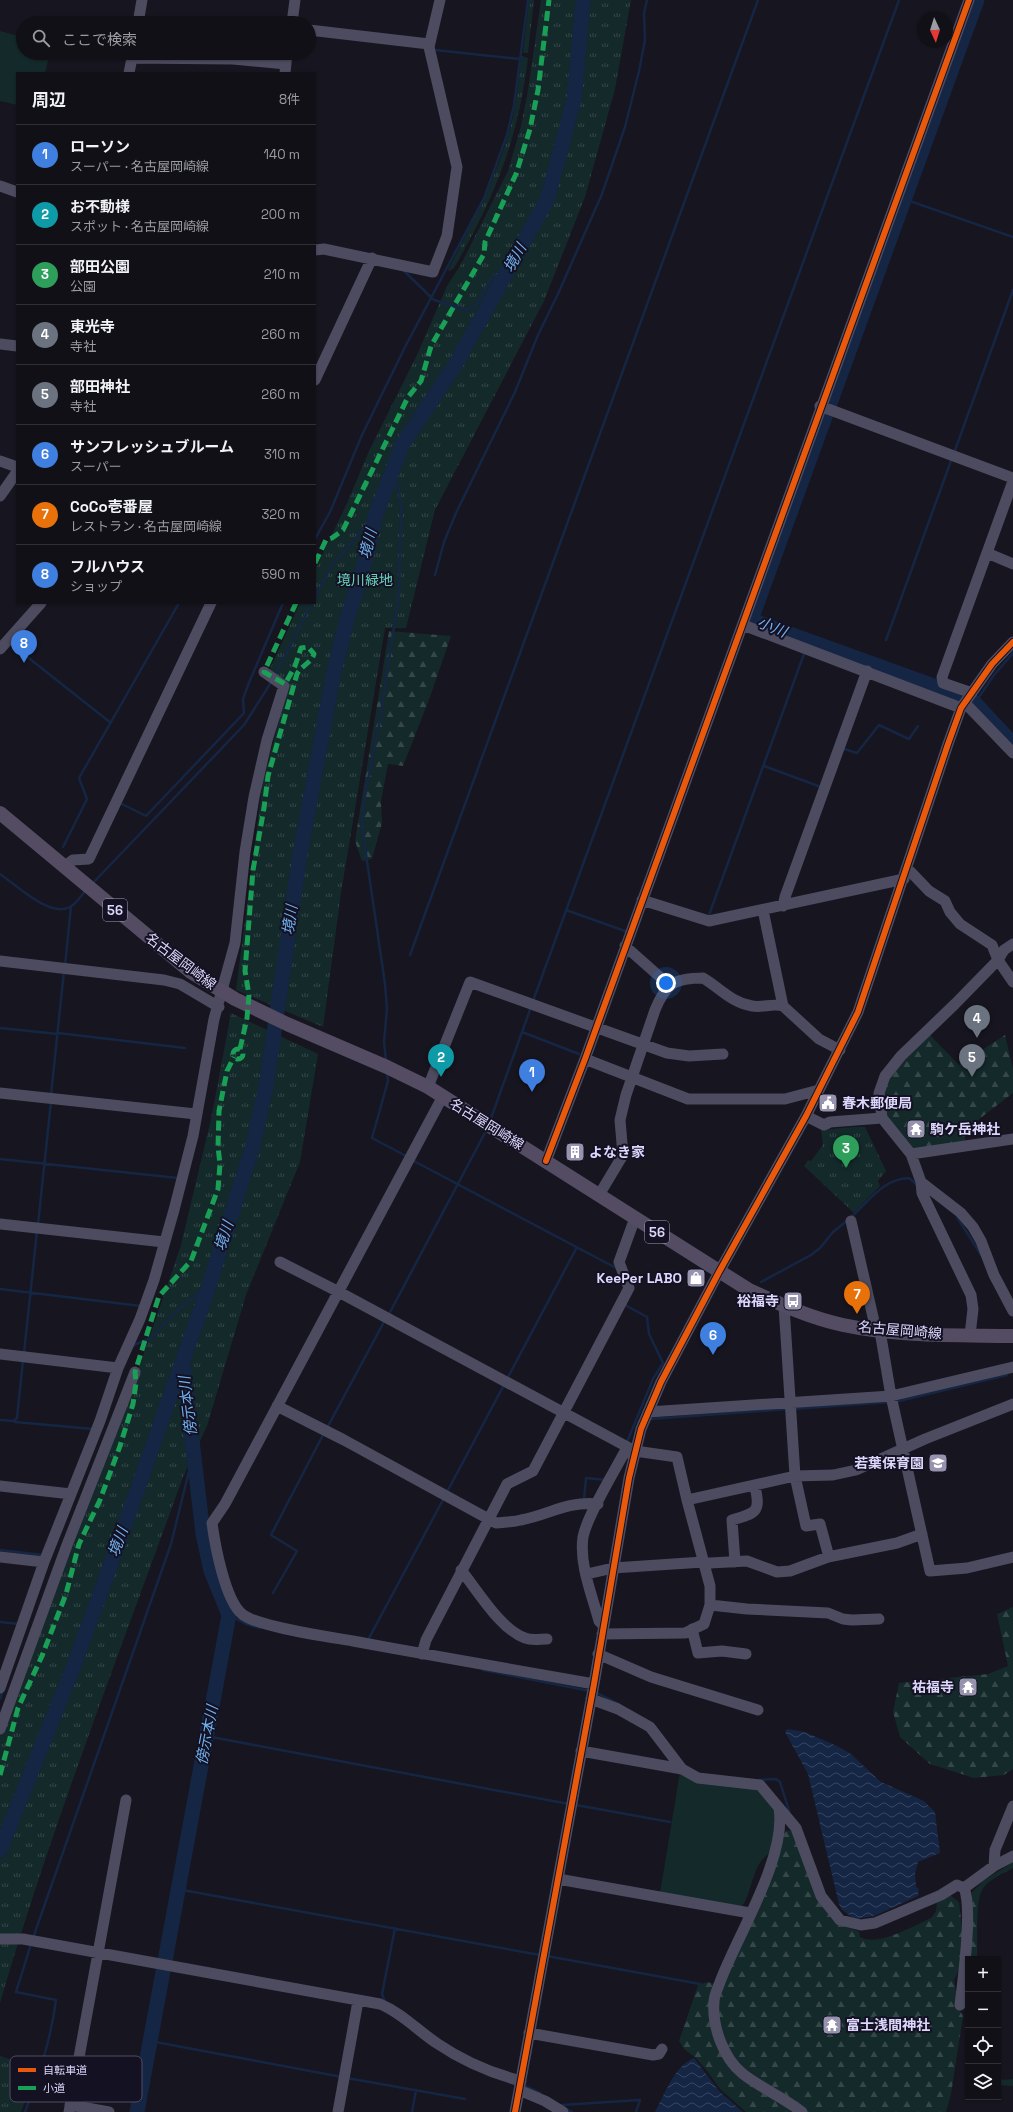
<!DOCTYPE html>
<html lang="ja">
<meta charset="utf-8">
<style>
body{margin:0;font-family:"Space Grotesk","Noto Sans JP",sans-serif;background:#1e1e24;color:#f1f3f6}
.controls{position:absolute;right:12px;bottom:12px;display:grid;overflow:hidden;border-radius:0px;box-shadow:0 1px 3px #0004}
.controls button{width:36px;height:36px;display:grid;place-items:center;padding:0;border:0;border-bottom:1px solid #303036;background:#111017;color:#f1f3f6;font:20px sans-serif}
.compass{position:absolute;left:917px;top:12px;width:36px;height:36px;border-radius:50%;background:#111017;box-shadow:0 1px 3px #0004;rotate:176deg}
.you{position:absolute;left:666px;top:983px;width:14px;height:14px;margin:-10px;border:3px solid #fff;border-radius:50%;background:#1a73e8;box-shadow:0 0 0 6px #1a73e833}
.badge{display:grid;place-items:center;width:26px;height:26px;border-radius:50%;background:#9793ae;color:#fff;font-size:13px;font-weight:700}
.pin{position:absolute;translate:-50% -33px;filter:drop-shadow(0 1px 2px #0008)}
.pin::after{content:'';position:absolute;top:21px;width:14px;height:12px;background:inherit;clip-path:polygon(0 0,100% 0,50% 100%)}
.list{margin:0;padding:0;list-style:none}
h2{display:flex;justify-content:space-between;align-items:center;height:52px;margin:0;padding:0 16px;font-size:17px}
h2 small{font-size:13px;font-weight:400;color:#9c9da1}
.list li{display:grid;grid-template-columns:26px 1fr auto;gap:12px;align-items:center;box-sizing:border-box;height:60px;padding:0 16px;border-top:1px solid #303036}
.list b{display:block;font-size:15px;white-space:nowrap}
.list p{margin:0;font-size:13px;white-space:nowrap;color:#9c9da1}
.list em{font-size:13px;font-style:normal;color:#9c9da1}
.icon{flex:none;width:22px;height:22px;fill:none;stroke:currentColor;stroke-width:2;stroke-linecap:round;stroke-linejoin:round}
.map{position:relative;flex:none;width:1013px;height:2112px;overflow:hidden}
.search{position:absolute;background:#111017;box-shadow:0 1px 3px #0004;left:16px;top:16px;width:300px;height:44px;display:flex;align-items:center;gap:10px;box-sizing:border-box;padding:0 14px;border-radius:22px;color:#9c9da1;font-size:15px}
.panel{position:absolute;background:#111017;box-shadow:0 1px 3px #0004;left:16px;top:72px;width:300px;height:532px;border-radius:0px}
.map>svg:first-child{display:block}
</style>
<div class="map">
<svg width="1013" height="2112" viewBox="0 0 1013 2112">
<defs>
<pattern id="grass-tufts" width="24" height="20" patternUnits="userSpaceOnUse"><rect width="24" height="20" fill="#14292a"/><path d="M3 7l-1-3M5 7V3M7 7l1-3M15 17l-1-3M17 17v-4M19 17l1-3" fill="none" stroke="#36474a"/></pattern>
<pattern id="forest-firs" width="22" height="20" patternUnits="userSpaceOnUse"><rect width="22" height="20" fill="#14292a"/><path d="M5 1l3.5 6h-7zM16 11l3.5 6h-7z" fill="#36474a"/></pattern>
<pattern id="water-waves" width="16" height="10" patternUnits="userSpaceOnUse"><rect width="16" height="10" fill="#152644"/><path d="M0 5q4-4 8 0t8 0" fill="none" stroke="#364560"/></pattern>
</defs>
<rect width="100%" height="100%" fill="#17151f"/>
<!-- grass -->
<path fill="url(#grass-tufts)" d="M529,0h5l-6,53h-5z
M541,0h90l-16,89 -30,108 -41,104 -109,209 -29,118h-21l-44,265 -18,134 -87,-37 27,-209 26,-98 -20,-12 31,-68h15v-33l33,-69 21,-50 48,-96 30,-69 13,-20 48,-95 13,-45 7,-36z
M521,56l7,2c-10,82 -33,139 -74,210l-4,3 -2,-1c25,-49 52,-98 65,-153 4,-20 6,-40 8,-61z
M231,1013l87,41 -18,108 -54,133 -39,131 -24,51c-63,175 -131,348 -183,526v-281l56,-152 85,-208 40,-117 30,-126z
M853,1127h12l21,44 -8,10 2,5 -26,27 -50,-47 4,-6 3,1 12,-16 -2,-15z
M0,2056l37,12 -16,44h-21z"/>
<!-- forest -->
<path fill="url(#forest-firs)" d="M389,631l62,5 -21,61 -27,69 -15,-2 -7,37 1,22 -10,36 -10,2 -7,-20z
M930,1035l29,30 46,-30 8,34v24l-48,37v14l-52,6 -26,-32 -4,-31 16,-22z
M1013,1607v162l-9,6 -30,3 -44,-14 -30,-27 -7,-25 6,-29 89,-9 20,-8 -11,-52z
M787,1830l4,1 9,12 40,82 19,6 1,6c18,10 53,-11 71,-19l5,-6 1,-10 13,-7 9,7 4,34 -2,29 -7,15 5,29 4,7 -12,78 -5,18h-200l-26,-23 -12,-17 -12,-14 -12,-9 -5,-8 19,-56 9,-3 8,2 63,-142z
M1013,1862v6c-9,5 -26,12 -31,22 -7,13 -4,52 -5,69h-8l3,-67 11,-11z
M998,2078l6,2 9,-1v7l-15,-1z"/>
<!-- pitch -->
<path fill="#14292a" d="M0,31l23,6v16h27l-5,20h-28v32l-17,-4z
M680,1772l75,16c10,8 22,20 23,33 1,10 -4,22 -6,31 -21,10 -18,39 -31,56l-81,-15z"/>
<!-- water -->
<path fill="url(#water-waves)" d="M787,1729l18,3 32,14 14,8 30,28 43,19 11,11 5,41 -22,9 -3,11 1,14 3,2 -1,7 -44,20 -19,3 -13,-9 -3,-6 -31,-130 -23,-42z
M694,2058l25,33 24,21h-88c10,-18 19,-46 39,-54z"/>
<g fill="none" stroke-linecap="round" stroke-linejoin="round">
<!-- stream -->
<path stroke="#152644" stroke-width="2.5" d="M435,50l85,9
M904,199l109,38
M404,271l30,29 34,10 7,-4 18,-30 12,-1
M954,453l59,-163
M315,539l15,-27 32,-77 43,-88 79,-149 23,-63 7,-30 14,-105
M435,575l9,-33 12,-29 59,-121 23,-57 20,-41 44,-100 23,-67 14,-56 6,-31 -1,-27 3,-13
M315,598l15,-30 46,-54
M886,640l66,-182
M11,644l100,79
M274,677l38,-74
M975,703l19,-28 19,-22
M843,751l1,-2 13,4 22,-28 30,14 9,-13
M764,766l57,21
M120,803l26,13 98,-103 -1,-14 5,-14 35,-82
M63,847l24,-48 -8,-21 100,-175
M0,874c16,11 50,44 70,33 6,-3 11,-11 15,-16
M91,885l153,-160 28,-44
M566,910l59,21
M709,915l96,-264
M410,955l348,-955
M65,966l6,-60
M533,1001l366,-1001
M0,1028l58,6
M522,1032l57,22
M58,1033l127,15
M386,1061l-2,-19 3,-33 -2,-25 -23,-157 3,-32 14,-70 20,-131 2,-85 -2,-20 -7,-17
M387,1072l1,9 -16,57 34,18
M51,1095l13,-124
M490,1121l41,-114
M0,1159l178,19
M412,1160l206,109
M851,1217c18,-15 31,-38 58,-39l8,7
M957,1217l24,38
M38,1224l13,-122
M761,1282l50,-27 9,-7 13,-16 15,-12
M0,1289l141,17
M626,1303l-1,2 22,12 2,17 14,29 -10,16 -26,63
M388,1316l99,-187
M132,1347l4,-3 15,-6 24,-25 34,-29
M24,1353l13,-122
M507,1379l70,-132
M895,1402l112,-27
M793,1409l97,-7
M650,1419l138,-10
M0,1420l14,1 3,-3 6,-58
M15,1422l78,7
M327,1428l58,-108
M447,1492l58,-109
M584,1499l2,-21 20,2
M0,1550l43,5
M273,1593l24,-42 -26,-16 53,-102
M229,1615l17,9 14,4
M0,1622l19,2
M368,1640l76,-142
M483,1670l107,21
M595,1692l24,12
M0,1699l3,-9
M206,1736l363,68
M759,1780l17,-1 4,3 10,32
M576,1805l94,17
M177,1889l363,66
M33,1938l138,-394 18,-73 3,-3h3
M547,1956l153,28
M385,2002l-3,-8 13,-66
M150,2041l192,36
M347,2078l118,21
M523,2085l17,8
M562,2105l78,-5 -4,12
M565,2108l7,4
M25,2112c14,-37 26,-73 31,-112l-40,-8 15,-48
M412,2112l4,-22"/>
<!-- river -->
<path stroke="#152644" stroke-width="15" d="M977,0l-226,620 208,75 16,8 38,41
M0,1850l73,-182 43,-118 92,-261 44,-140 14,-62 34,-232 33,-179 12,-49 21,-69 10,-44 26,-69 53,-80 92,-165 27,-100 9,-100
M137,2112l92,-497 -18,-44 -8,-37 -20,-171"/>
<!-- minor -->
<path stroke="#4d4b5f" stroke-width="11" d="M138,23l4,-23
M292,23l3,-23
M309,30l120,14
M132,58l101,1 53,5
M129,73l4,-20
M285,73l2,-20
M0,186l17,6
M315,250l9,-1 109,23 14,-36 10,-69 -28,-120 11,-47
M0,344l17,2
M315,380l57,-122
M820,406l193,72
M0,461l17,6
M0,496l17,-24
M987,553l26,11
M743,625l218,83
M0,649l41,-46
M972,693l-29,-10 -1,-6 71,-196
M965,703l48,50
M65,866l8,-6 16,-1 122,-256
M907,868l22,23 16,10 5,11 10,12 32,21 6,15 15,22
M642,900l67,21 195,-42
M783,906l2,-9 82,-226
M763,910l20,96 36,33 21,11
M1013,944l-9,6 -6,10 -43,44 -54,52 -16,20 -6,17 3,25 29,36 10,28 40,31 12,14 8,14 13,34 19,36
M625,946l44,39
M0,961l164,19 16,4 39,23
M585,1059l103,40h97l34,-9
M428,1087l42,-105 197,71 22,3 34,-2
M0,1093l196,21
M443,1096l-218,408 -13,19c3,22 13,77 30,91 15,13 88,23 111,27 80,15 160,29 241,43
M806,1116l18,9 6,-3 52,-4
M911,1154l102,-15
M546,1161l39,-102 384,-1059
M921,1182l1,11 49,102 2,14 -3,26
M599,1195l24,-40 -3,-35 6,-25 29,-85c11,-27 20,-32 48,-32 17,10 29,25 49,28 11,2 20,-3 31,0
M851,1221l25,109
M0,1224l164,18
M280,1262l57,29 298,160 42,6 10,43
M784,1306l11,170 11,50 14,-2 9,33
M880,1331l11,65 39,175 37,-3 46,-11
M0,1354l118,14
M277,1406l67,34 152,83c8,-1 17,-1 25,-3 28,-5 45,-19 77,-16
M648,1412l243,-16 122,-29
M0,1486l71,8
M0,1557l44,5
M735,1562l-3,-42c24,-7 29,-8 23,-33
M461,1570c17,21 39,59 64,68 7,3 15,1 22,1
M587,1574l26,-6 90,-6 7,1 37,-2 30,11 13,-1 38,-14 69,-14 25,-9
M710,1605l37,4 81,4 15,6 9,1 27,-1
M603,1625l-4,-4c-7,-26 -20,-57 -16,-84 4,-21 30,-63 41,-84h10
M692,1629l6,24 24,-2 24,3
M602,1634l83,-1 19,-9 6,-19v-19l-23,-86 108,-24 38,-1 23,-5 69,-31 88,-35
M422,1654l4,-14 81,-156 26,-13 96,-183 -10,-26 16,-44
M598,1654l53,23 107,33
M0,1688l44,-126 56,-141 18,-53 22,-49 14,-39 20,-70 19,-74 21,-117 21,-76 10,-91 9,-55 13,-57 17,-54 -20,-14
M591,1699l27,10 32,18 32,42
M0,1729l67,-184 68,-173
M581,1751l101,18 16,9 62,7 36,43 25,68 19,24 21,5 14,-2 66,-28 16,-10 7,3c9,20 -1,92 -4,117
M779,1808c8,49 -41,126 -59,174 -2,6 -6,13 -6,20 -2,24 9,56 29,72 18,14 40,23 59,38
M994,1866l1,-16 18,-44
M558,1879l192,34
M964,1888l30,-22 19,-10
M0,1939h23l357,65c22,9 38,27 58,40 25,17 53,29 83,37
M529,2033l124,22 6,-1 3,-5
M519,2090l26,11 18,11
M70,2105l39,7
M69,2112l57,-312
M338,2112l20,-111
M515,2112l79,-428 35,-206 12,-49 20,-47 58,-110 87,-156 52,-104 90,-268 13,-36 31,-44 21,-22"/>
<!-- major -->
<path stroke="#544c63" stroke-width="14" d="M0,813l191,159 44,27 52,25 100,43 41,20 321,203c31,14 61,28 94,35 56,12 114,10 170,11"/>
<!-- quiet -->
<path stroke="#1a9f57" stroke-width="5" stroke-dasharray="10 5" stroke-linecap="butt" d="M315,563l11,-23 6,-2 11,-8 65,-133 13,-16 10,-35 53,-92 1,-12 31,-68 14,-45 8,-39 11,-90
M240,1049l7,-31 2,-23 -4,-24 8,-101 11,-62 4,-32 29,-102c4,-8 14,-11 17,-20l-6,-7 -7,1 -6,18 -10,18 -21,-12 32,-69
M233 1054a5 5 0 1 1 10 0a5 5 0 1 1-10 0Z
M0,1775l18,-67 24,-52 24,-62 13,-50 21,-44 20,-54 13,-42 3,-21 -1,-11 24,-76 32,-35 27,-72 2,-25 -2,-17 1,-36 8,-40 7,-14"/>
<!-- cycleway casing -->
<g stroke="#141123" stroke-width="8">
<path id="cycleway" d="M546,1161l39,-102 384,-1059
M515,2112l79,-428 35,-206 12,-49 20,-47 58,-110 87,-156 52,-104 90,-268 13,-36 31,-44 21,-22"/>
</g>
<!-- cycleway -->
<use href="#cycleway" stroke="#e8590c" stroke-width="6"/>
</g>
<!-- icons -->
<defs>
<g id="civic-square" transform="scale(1)"><rect x="-9" y="-9" width="18" height="18" rx="4" fill="#9793ae" stroke="#141123"/><path d="M-.6-6.5H3V-4.5H.6V-3L4-1V1h2V6H-6V1h2V-1L-.6-3ZM-1.2 2.5V6h2.4V2.5Z" fill="#fff"/></g>
<g id="temple-square" transform="scale(1)"><rect x="-9" y="-9" width="18" height="18" rx="4" fill="#9793ae" stroke="#141123"/><path d="M0-6L5-2H3V0L6.5 2.5H4V6H1.5V3h-3V6H-4V2.5H-6.5L-3 0V-2H-5Z" fill="#fff"/></g>
<g id="building-square" transform="scale(1)"><rect x="-9" y="-9" width="18" height="18" rx="4" fill="#9793ae" stroke="#141123"/><path d="M-4-6H4V6H1V3H-1V6H-4ZM-2.5-4.3h1.7v1.8h-1.7ZM.8-4.3h1.7v1.8H.8ZM-2.5-1h1.7V.8h-1.7ZM.8-1h1.7V.8H.8Z" fill="#fff"/></g>
<g id="shop-square" transform="scale(1)"><rect x="-9" y="-9" width="18" height="18" rx="4" fill="#9793ae" stroke="#141123"/><path d="M-5-2.5h2.3a2.7 3.5 0 0 1 5.4 0H5L5.5 6h-11ZM-1.5-2.5h3a1.5 2.3 0 0 0-3 0Z" fill="#fff"/></g>
<g id="bus-square" transform="scale(1)"><rect x="-9" y="-9" width="18" height="18" rx="4" fill="#9793ae" stroke="#141123"/><path d="M-5-6H5V4H4V6H2V4H-2V6H-4V4H-5ZM-3.5-4V0h7V-4ZM-3.5 1.2v1.5H-2V1.2ZM2 1.2v1.5H3.5V1.2Z" fill="#fff"/></g>
<g id="school-square" transform="scale(1)"><rect x="-9" y="-9" width="18" height="18" rx="4" fill="#9793ae" stroke="#141123"/><path d="M0-5L7-2L0 1L-7-2ZM-4 1L0 2.5L4 1V4Q0 6-4 4Z" fill="#fff"/></g>
</defs>
<g fill-rule="evenodd">
<use href="#civic-square" x="828" y="1103"/>
<use href="#temple-square" x="916" y="1129"/>
<use href="#building-square" x="575" y="1152"/>
<use href="#shop-square" x="696" y="1278"/>
<use href="#bus-square" x="793" y="1301"/>
<use href="#school-square" x="938" y="1463"/>
<use href="#temple-square" x="968" y="1687"/>
<use href="#temple-square" x="832" y="2025"/>
</g>
<g text-anchor="middle" stroke-width="4" stroke-linejoin="round" paint-order="stroke">
<!-- shield labels -->
<g fill="#141123" stroke="#a09cba" stroke-width="1">
<rect x="103" y="899" width="24" height="22" rx="3"/>
<rect x="645" y="1221" width="24" height="22" rx="3"/>
</g>
<g font-size="13" font-weight="bold" fill="#dcd7fb">
<text x="115" y="915">56</text>
<text x="657" y="1237">56</text>
</g>
<!-- park labels -->
<g font-size="14" fill="#6ad3bb" stroke="#141123">
<text x="365" y="585">境川緑地</text>
</g>
<!-- street labels -->
<g font-size="14" fill="#dcd7fb" stroke="#141123">
<text transform="translate(181 961) rotate(37)" y="5">名古屋岡崎線</text>
<text transform="translate(487 1124) rotate(32)" y="5">名古屋岡崎線</text>
<text transform="translate(900 1330) rotate(5)" y="5">名古屋岡崎線</text>
</g>
<!-- poi labels -->
<g font-size="14" font-weight="bold" fill="#dcd7fb" stroke="#141123" text-anchor="start">
<text x="842" y="1108">春木郵便局</text>
<text x="930" y="1134">駒ケ岳神社</text>
<text x="589" y="1157">よなき家</text>
<text x="682" y="1283" text-anchor="end">KeePer LABO</text>
<text x="779" y="1306" text-anchor="end">裕福寺</text>
<text x="924" y="1468" text-anchor="end">若葉保育園</text>
<text x="954" y="1692" text-anchor="end">祐福寺</text>
<text x="846" y="2030">富士浅間神社</text>
</g>
<!-- water labels -->
<g font-size="15" font-style="italic" fill="#70b2f0" stroke="#141123">
<text transform="translate(515 258) rotate(-61)" y="5">境川</text>
<text transform="translate(368 544) rotate(-75)" y="5">境川</text>
<text transform="translate(772 627) rotate(22)" y="5">小川</text>
<text transform="translate(290 920) rotate(-82)" y="5">境川</text>
<text transform="translate(224 1236) rotate(-72)" y="5">境川</text>
<text transform="translate(188 1406) rotate(-97)" y="5">傍示本川</text>
<text transform="translate(118 1542) rotate(-70)" y="5">境川</text>
<text transform="translate(207 1735) rotate(-79)" y="5">傍示本川</text>
</g>
</g>
<!-- legend -->
<rect x="10" y="2056" width="132" height="46" rx="6" fill="#141123" stroke="#504c64" stroke-width="1"/>
<rect x="18" y="2068" width="18" height="4" fill="#e8590c"/>
<rect x="18" y="2086" width="18" height="4" fill="#1a9f57"/>
<g font-size="11" fill="#dcd7fb">
<text x="43" y="2074">自転車道</text>
<text x="43" y="2092">小道</text>
</g>
</svg>
<div class="controls">
<button>+</button>
<button>−</button>
<button><svg class="icon" aria-label="locate" viewBox="0 0 24 24"><circle cx="12" cy="12" r="6"/><path d="M12 2v4M12 18v4M2 12h4M18 12h4"/></svg></button>
<button><svg class="icon" aria-label="layers" viewBox="0 0 24 24"><path d="M12 4l9 5-9 5-9-5zM3 14l9 5 9-5"/></svg></button>
</div>
<svg class="compass" viewBox="-18 -18 36 36"><path d="M0-13l5 13h-10z" fill="#e53935"/><path d="M0 13l5-13h-10z" fill="#9c9da1"/></svg>
<div class="you"></div>
<div class="pin badge" style="left:532px;top:1092px;background:#3f7fe0">1</div>
<div class="pin badge" style="left:441px;top:1077px;background:#0f9aa8">2</div>
<div class="pin badge" style="left:846px;top:1168px;background:#2e9e5b">3</div>
<div class="pin badge" style="left:977px;top:1038px;background:#6b7280">4</div>
<div class="pin badge" style="left:972px;top:1077px;background:#6b7280">5</div>
<div class="pin badge" style="left:713px;top:1355px;background:#3f7fe0">6</div>
<div class="pin badge" style="left:857px;top:1314px;background:#e8710a">7</div>
<div class="pin badge" style="left:24px;top:663px;background:#3f7fe0">8</div>
<div class="search"><svg class="icon" aria-label="search" viewBox="0 0 24 24"><circle cx="10" cy="10" r="6"/><path d="M15 15l6 6"/></svg>ここで検索</div>
<section class="panel">
<h2>周辺<small>8件</small></h2>
<ul class="list">
<li><span class="badge" style="background:#3f7fe0">1</span><div><b>ローソン</b><p>スーパー · 名古屋岡崎線</p></div><em>140 m</em></li>
<li><span class="badge" style="background:#0f9aa8">2</span><div><b>お不動様</b><p>スポット · 名古屋岡崎線</p></div><em>200 m</em></li>
<li><span class="badge" style="background:#2e9e5b">3</span><div><b>部田公園</b><p>公園</p></div><em>210 m</em></li>
<li><span class="badge" style="background:#6b7280">4</span><div><b>東光寺</b><p>寺社</p></div><em>260 m</em></li>
<li><span class="badge" style="background:#6b7280">5</span><div><b>部田神社</b><p>寺社</p></div><em>260 m</em></li>
<li><span class="badge" style="background:#3f7fe0">6</span><div><b>サンフレッシュブルーム</b><p>スーパー</p></div><em>310 m</em></li>
<li><span class="badge" style="background:#e8710a">7</span><div><b>CoCo壱番屋</b><p>レストラン · 名古屋岡崎線</p></div><em>320 m</em></li>
<li><span class="badge" style="background:#3f7fe0">8</span><div><b>フルハウス</b><p>ショップ</p></div><em>590 m</em></li>
</ul>
</section>
</div>
